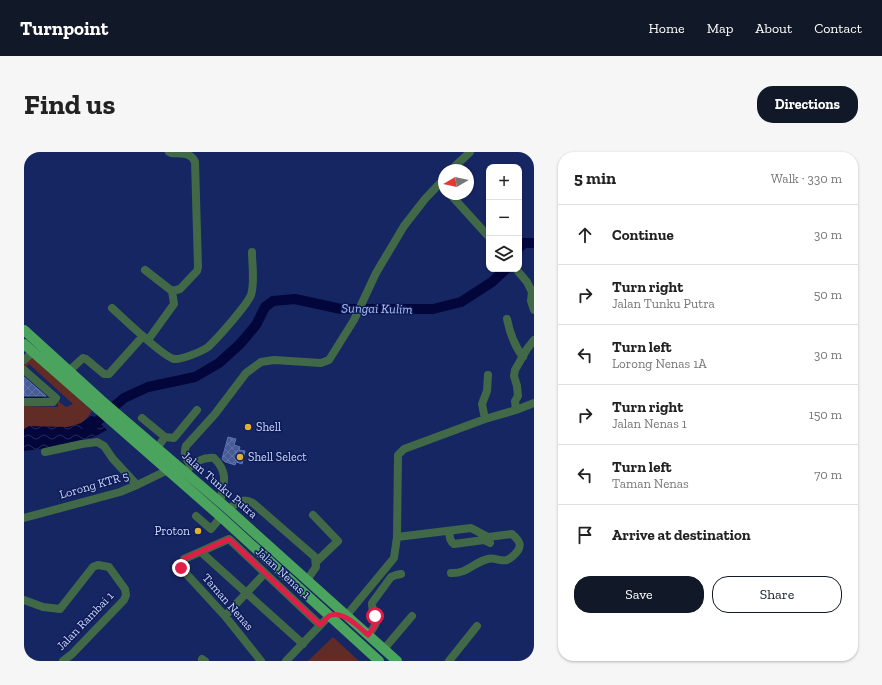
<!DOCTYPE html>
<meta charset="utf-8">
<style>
body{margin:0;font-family:"Zilla Slab",serif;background:#f6f6f6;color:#222}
.controls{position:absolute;right:12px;top:12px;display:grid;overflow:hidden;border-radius:8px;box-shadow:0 1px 3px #0004}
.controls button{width:36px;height:36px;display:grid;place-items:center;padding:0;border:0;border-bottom:1px solid #e0e0e0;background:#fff;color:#222;font:20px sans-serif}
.compass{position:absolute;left:414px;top:12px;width:36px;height:36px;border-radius:50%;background:#fff;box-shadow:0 1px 3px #0004;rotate:261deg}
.stop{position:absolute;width:12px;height:12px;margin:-9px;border:3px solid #e11d48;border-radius:50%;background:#fff}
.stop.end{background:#e11d48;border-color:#fff;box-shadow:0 1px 4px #0008}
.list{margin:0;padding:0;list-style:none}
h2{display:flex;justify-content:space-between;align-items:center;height:52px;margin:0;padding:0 16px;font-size:17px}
h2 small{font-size:13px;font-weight:400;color:#767676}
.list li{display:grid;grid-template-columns:26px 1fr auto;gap:12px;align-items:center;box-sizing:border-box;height:60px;padding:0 16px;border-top:1px solid #e0e0e0}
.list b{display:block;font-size:15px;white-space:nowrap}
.list p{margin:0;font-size:13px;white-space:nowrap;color:#767676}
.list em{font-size:13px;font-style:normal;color:#767676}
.actions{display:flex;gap:8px;padding:12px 16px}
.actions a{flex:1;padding:9px 0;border:1px solid #111827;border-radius:16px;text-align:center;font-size:14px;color:#111827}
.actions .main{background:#111827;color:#fff}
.icon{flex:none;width:22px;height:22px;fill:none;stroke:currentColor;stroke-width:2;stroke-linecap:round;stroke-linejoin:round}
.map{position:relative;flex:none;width:510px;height:509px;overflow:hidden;border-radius:16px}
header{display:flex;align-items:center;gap:24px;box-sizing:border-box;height:56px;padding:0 20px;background:#111827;color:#fff}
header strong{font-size:19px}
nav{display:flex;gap:22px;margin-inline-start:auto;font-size:14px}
.intro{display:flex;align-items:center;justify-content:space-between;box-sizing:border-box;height:96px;padding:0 24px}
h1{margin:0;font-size:28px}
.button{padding:10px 18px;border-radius:16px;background:#111827;color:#fff;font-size:14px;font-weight:700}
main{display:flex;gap:24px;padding:0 24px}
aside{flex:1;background:#fff;border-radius:16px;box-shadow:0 1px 3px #0004}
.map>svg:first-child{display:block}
</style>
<header>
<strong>Turnpoint</strong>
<nav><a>Home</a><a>Map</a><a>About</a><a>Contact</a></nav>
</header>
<div class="intro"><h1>Find us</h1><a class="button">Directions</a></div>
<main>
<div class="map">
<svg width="510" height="509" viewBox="0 0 510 509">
<defs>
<pattern id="water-waves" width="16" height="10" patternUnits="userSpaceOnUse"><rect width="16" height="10" fill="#03063b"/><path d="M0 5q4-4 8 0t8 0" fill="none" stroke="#262a58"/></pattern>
<pattern id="building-cross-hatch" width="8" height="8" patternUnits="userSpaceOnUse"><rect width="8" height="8" fill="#475b96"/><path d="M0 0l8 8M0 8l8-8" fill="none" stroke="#6072a6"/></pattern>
</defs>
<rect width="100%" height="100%" fill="#162662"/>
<!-- grass -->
<path fill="#622c26" d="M7,202l61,57c-3,4 -6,9 -10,12 -11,6 -44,7 -58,8v-25l34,1v-6l8,6 7,-3 -44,-40 -5,6v-9z
M309,485l26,24h-51z"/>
<!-- water -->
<path fill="url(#water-waves)" d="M68,263l15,15 -13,7 -47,11 -23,3v-22l5,-3 39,1 13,-4z"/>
<!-- shadow -->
<path fill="#0007" d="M0,227l20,18 -1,1h-19z
M204,287l5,7 8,18 -6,-2 -2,3 -9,-2 -1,-3z"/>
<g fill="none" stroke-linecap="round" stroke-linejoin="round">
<!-- river -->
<path stroke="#03063b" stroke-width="10" d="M495,96l5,-5h10
M63,278l37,-32 24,-11 47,-10 24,-14 21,-19 16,-19 9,-18 8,-6 22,-2 46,10h92l28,-7 31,-20 14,-13"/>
</g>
<!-- building -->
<path fill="url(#building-cross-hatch)" stroke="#5b73b6" d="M0,225l22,19h-22z
M204,285l8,2 -2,6 6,2 -1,3 6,1 -3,13 -6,-2 -1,3 -10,-3 -3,-3z"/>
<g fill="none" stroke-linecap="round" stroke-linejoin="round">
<!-- minor -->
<path stroke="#416947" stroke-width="8" d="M427,18l19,-18
M426,42l39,43
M492,117l11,13 5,10 -1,9 3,9
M121,118l27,21 8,-2 17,-18 1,-4 -3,-105c-4,-10 -14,-8 -24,-9l-2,-1
M88,156c11,10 51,49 62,51 7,1 29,-8 34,-12 9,-8 39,-42 43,-52 4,-13 1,-29 1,-43
M483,167c3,15 7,26 16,38
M124,188l26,-36 -2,-13
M0,208l9,-8
M0,218l32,28 -3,4h-29
M46,218l13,-12 3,1 18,15h5l34,-38
M492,258l-1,-9 3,-5 -1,-10 -3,-10 1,-6 12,-21 7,-9
M118,266l23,19
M461,267l-3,-15 5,-13 1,-16
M133,296l8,-11 9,1 23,-28
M21,300l37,-8 15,-2 7,4 9,13 24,26
M167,314c-5,-7 -8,-12 -5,-20l29,-32 31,-41 15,-11 13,-2 47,3 8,-3 25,-40 22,-47 28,-47 21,-27 19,-20
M163,318c7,-8 17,-13 27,-12 15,15 10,25 6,44
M204,357c10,-6 14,-12 25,-6l62,54 1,10 -9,13
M289,363l25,26 -22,21
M172,364l15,13 10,-12
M0,366l96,-26 17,-7 31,-15
M425,379c1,5 0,10 5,13l30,-4 6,3
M373,385l74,-9 17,9 24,-3c8,7 11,12 3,20 -2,2 -5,5 -8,6 -5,2 -13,-3 -19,-1 -14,3 -21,15 -37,14
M177,400l102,92
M0,448l19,7 17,2 33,-42 5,-2 11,2 16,22 1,6 -2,5 -52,54 -9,7
M201,464l40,-43
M322,464l48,-58 3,-21 1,-82 6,-6 81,-30 31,-9 18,-7
M344,483c16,-20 4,-13 4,-32l19,-26 5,-2 5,-1
M360,497l28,-33
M178,507l3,2
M237,509l-36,-45 -44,-48 3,-9 45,-20 91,86
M262,509l43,-45
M425,509l28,-35"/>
<!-- major -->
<path stroke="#4ba45d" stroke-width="10" d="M0,178l77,70 127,109 169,152
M0,192l197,173 158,144"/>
</g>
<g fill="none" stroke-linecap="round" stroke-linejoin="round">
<!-- route -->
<path stroke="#e11d48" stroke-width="5" d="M157,416l3,-9 45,-20 91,86c3,-2 6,-7 9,-9 12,-7 30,11 39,19 5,-7 10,-11 7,-19"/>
</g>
<!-- markers -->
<g fill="#deb133" stroke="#0e1b56" stroke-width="1.5">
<circle cx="224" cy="275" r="4"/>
<circle cx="216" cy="305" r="4"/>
<circle cx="174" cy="379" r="4"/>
</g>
<g text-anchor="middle" stroke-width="3" stroke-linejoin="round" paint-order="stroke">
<!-- poi labels -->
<g font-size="12" fill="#cad9fe" stroke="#0e1b56" text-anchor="start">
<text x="232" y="279">Shell</text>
<text x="224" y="309">Shell Select</text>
<text x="166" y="383" text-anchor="end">Proton</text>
</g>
<!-- street labels -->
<g font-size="12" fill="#cad9fe" stroke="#0e1b56">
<text transform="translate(70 333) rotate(-16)" y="4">Lorong KTR 5</text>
<text transform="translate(196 333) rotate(41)" y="4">Jalan Tunku Putra</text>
<text transform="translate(259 421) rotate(43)" y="4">Jalan Nenas 1</text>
<text transform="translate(204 450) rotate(49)" y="4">Taman Nenas</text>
<text transform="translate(61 469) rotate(-46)" y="4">Jalan Rambai 1</text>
</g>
<!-- water labels -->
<g font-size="13" font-style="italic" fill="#aec3f7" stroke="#0e1b56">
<text transform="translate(353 156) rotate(1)" y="5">Sungai Kulim</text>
</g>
</g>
</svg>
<div class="controls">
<button>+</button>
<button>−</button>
<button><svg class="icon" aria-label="layers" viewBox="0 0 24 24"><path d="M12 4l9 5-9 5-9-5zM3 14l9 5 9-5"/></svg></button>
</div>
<svg class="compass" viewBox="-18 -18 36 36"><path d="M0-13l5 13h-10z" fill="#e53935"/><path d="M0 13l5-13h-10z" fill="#767676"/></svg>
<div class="stop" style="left:351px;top:464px"></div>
<div class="stop end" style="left:157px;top:416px"></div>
</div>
<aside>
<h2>5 min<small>Walk · 330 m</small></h2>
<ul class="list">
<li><svg class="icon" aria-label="ahead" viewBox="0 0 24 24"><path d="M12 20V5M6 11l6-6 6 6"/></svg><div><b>Continue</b></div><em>30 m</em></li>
<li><svg class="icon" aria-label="right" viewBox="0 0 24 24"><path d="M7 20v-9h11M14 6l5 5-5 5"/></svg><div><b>Turn right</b><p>Jalan Tunku Putra</p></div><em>50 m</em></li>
<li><svg class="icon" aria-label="left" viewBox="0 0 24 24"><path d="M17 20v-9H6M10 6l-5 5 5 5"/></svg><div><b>Turn left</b><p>Lorong Nenas 1A</p></div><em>30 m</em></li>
<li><svg class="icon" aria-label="right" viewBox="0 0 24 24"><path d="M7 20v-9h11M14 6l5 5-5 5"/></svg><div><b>Turn right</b><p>Jalan Nenas 1</p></div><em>150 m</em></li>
<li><svg class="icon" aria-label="left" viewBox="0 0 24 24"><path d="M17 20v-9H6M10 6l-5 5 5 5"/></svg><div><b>Turn left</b><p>Taman Nenas</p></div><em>70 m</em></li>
<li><svg class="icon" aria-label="arrive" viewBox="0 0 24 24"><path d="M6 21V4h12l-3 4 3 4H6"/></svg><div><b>Arrive at destination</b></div></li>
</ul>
<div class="actions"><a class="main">Save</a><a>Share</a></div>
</aside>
</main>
